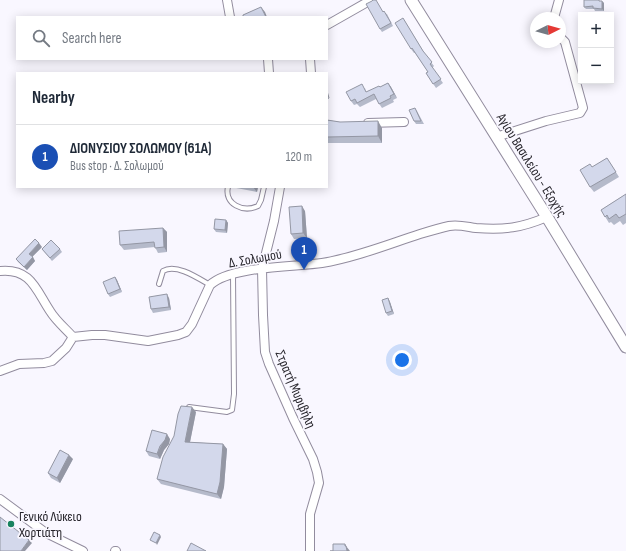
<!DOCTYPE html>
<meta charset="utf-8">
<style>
body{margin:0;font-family:"Sofia Sans Condensed",sans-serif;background:#f2f2f3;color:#1f2937}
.controls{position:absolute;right:12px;top:12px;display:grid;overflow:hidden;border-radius:0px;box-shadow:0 2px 10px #0003}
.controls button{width:36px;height:36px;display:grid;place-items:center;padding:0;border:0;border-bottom:1px solid #e0e1e3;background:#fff;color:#1f2937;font:20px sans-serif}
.compass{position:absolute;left:530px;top:12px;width:36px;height:36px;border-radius:50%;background:#fff;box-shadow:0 2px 10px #0003;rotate:85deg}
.you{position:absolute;left:402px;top:360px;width:14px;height:14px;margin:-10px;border:3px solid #fff;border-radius:50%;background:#1a73e8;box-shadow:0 0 0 6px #1a73e833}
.badge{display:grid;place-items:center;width:26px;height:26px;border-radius:50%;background:#db2777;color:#fff;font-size:13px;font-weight:700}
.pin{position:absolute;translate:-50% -33px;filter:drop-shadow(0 1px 2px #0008)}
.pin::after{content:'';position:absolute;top:21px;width:14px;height:12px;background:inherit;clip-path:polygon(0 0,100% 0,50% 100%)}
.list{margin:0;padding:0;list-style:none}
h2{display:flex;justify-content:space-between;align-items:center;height:52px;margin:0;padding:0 16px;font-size:17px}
h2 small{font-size:13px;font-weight:400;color:#747a83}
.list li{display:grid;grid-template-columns:26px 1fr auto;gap:12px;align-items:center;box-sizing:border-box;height:64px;padding:0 16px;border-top:1px solid #e0e1e3}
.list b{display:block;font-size:15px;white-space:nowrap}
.list p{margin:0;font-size:13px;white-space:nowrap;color:#747a83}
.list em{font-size:13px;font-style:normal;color:#747a83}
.icon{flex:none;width:22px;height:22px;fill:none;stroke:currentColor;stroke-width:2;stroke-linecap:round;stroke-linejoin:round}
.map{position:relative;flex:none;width:626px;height:551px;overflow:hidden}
.search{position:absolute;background:#fff;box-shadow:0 2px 10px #0003;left:16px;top:16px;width:312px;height:44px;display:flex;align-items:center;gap:10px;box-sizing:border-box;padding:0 14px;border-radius:0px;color:#747a83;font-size:15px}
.panel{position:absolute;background:#fff;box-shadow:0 2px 10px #0003;left:16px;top:72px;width:312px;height:116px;border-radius:0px}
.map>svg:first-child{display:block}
</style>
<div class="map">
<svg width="626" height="551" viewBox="0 0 626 551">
<rect width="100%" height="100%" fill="#f9f7ff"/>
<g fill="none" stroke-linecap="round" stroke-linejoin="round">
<!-- lane casing -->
<g stroke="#928c9e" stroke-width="6">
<path id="lane" d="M228,187c-4,17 15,26 30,19l3,-6 3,-13
M159,284l4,-13c13,-8 35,7 47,14
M189,407l38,5 5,-2 2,-16 -1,-120"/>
</g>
<!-- street casing -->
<g stroke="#928c9e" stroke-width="10">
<path id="street" d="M227,0l3,17
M554,18l5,-18
M327,25l44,-25
M268,59l1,14
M310,59l1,14
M368,123l36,-1
M496,137l50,-16 34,-8 3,-5 -1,-4 -17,-62 -5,-5
M280,187l-6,34 -12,48 1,46 2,37 4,12 24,54 20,41 4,13 2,11 -9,31v37
M0,271c31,-3 36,19 50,40 6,10 16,18 23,26l19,-2h13l43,6 30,-6 8,-3 6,-8 18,-39c20,-19 84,-18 112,-22 32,-5 67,-19 98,-29 10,-3 20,-6 29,-8 9,-2 19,1 27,2 29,2 45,0 71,-11
M0,371l19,-7 25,-1 8,-2 14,-13 7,-11
M0,499l46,34 37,18
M115,551h1"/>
</g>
<!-- secondary casing -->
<g stroke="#928c9e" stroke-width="13">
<path id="secondary" d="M411,0l136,217 79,130"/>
</g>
<!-- lane -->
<use href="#lane" stroke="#fff" stroke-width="4"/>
<!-- street -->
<use href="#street" stroke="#fff" stroke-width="8"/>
<!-- secondary -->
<use href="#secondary" stroke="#fff" stroke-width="11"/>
</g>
<!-- wall -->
<path fill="#b5baca" d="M601,1l3,2v8h-9l-1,-2h-8l-2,-2z
M383,12l4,2 6,12 -11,6 -2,-3z
M403,18l22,36 9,12 -2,2 11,15 -7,5 -10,-15 2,-1 -13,-19h-1l-3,-4z
M388,83l3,4 6,11 -4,2 1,2 -12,6 -6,-9 -16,8 -3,-3 -3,1 -3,-4 14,-13 1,4 14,-5z
M415,108l2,3 7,13h-8l-2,-3z
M327,120l55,8v15h-54l-1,-2z
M607,158l12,19 -25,15 -4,-5 3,-20z
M231,187h27l-1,5z
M626,194v29l-3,2 -3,-4 -6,4 -3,-3 -2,1 -8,-13z
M305,211l2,27 -13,1 -3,-5z
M226,220l2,3 -1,10 -11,-1 -2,-3z
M163,228l4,4v20l-9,1 -3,-6 -31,3 -4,-5z
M42,247l-10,10 3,4 -8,9 -9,-8 -2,-3z
M42,249h18l2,3 -10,9z
M115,277l2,3 5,12 -12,5 -2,-3z
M169,298l2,12 -18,3 -2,-4z
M388,298l2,4 4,12 -6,2 -2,-3z
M196,412l-6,30 33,2 4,5 -3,38 -3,12 -60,-15 -4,-5z
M170,439l-1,5 -5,6 -4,9 -11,-3 -3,-5z
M73,459l-13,24 -9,-5 -3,-5z"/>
<!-- shaded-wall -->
<path fill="#9497a4" d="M602,1l2,2v8l-2,-2z
M261,7l4,5 2,5h-1z
M388,83l3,4 6,11 -3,-4z
M378,121l4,7v15l-4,-7z
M253,187h5l-1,5z
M302,206l3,5 2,27 -4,-5z
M226,220l2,3 -1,10 -2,-3z
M163,228l4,4v20l-3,-5z
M39,243l3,4 -10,10 -3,-3z
M33,257l2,4 -8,9 -3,-3z
M115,277l2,3 5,12 -2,-3z
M167,294l2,4 2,12 -2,-3z
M388,298l2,4 4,12 -2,-3z
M192,407l4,5 -7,35 -4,-5z
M167,434l3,5 -1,5 -5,6 -4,9 -3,-5z
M223,444l4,5 -3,38 -3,12 -4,-5z
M69,455l4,4 -13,24 -3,-5z
M160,535l1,2 -4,8 -1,-2z
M29,540l3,3 -7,8h-4z
M345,544l2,3 -1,-1 4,5h-3l-2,-5z"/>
<!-- building -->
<path fill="#d3d8eb" stroke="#9497a4" d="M373,0h3l7,12 1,-1 7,12 -11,6 -14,-25 6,-3z
M584,0h15v1h3v8l-9,-1v-2l-9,1z
M261,7l5,10h-23v-2z
M403,18l20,33 9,11 -2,2 11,15 -8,5 -7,-11 2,-1 -16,-24 -1,1 -16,-26z
M388,83l6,11 -4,2 1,2 -12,6 -5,-10 -17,9 -2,-4 -4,2 -5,-9 16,-8 4,8 13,-6 1,1z
M327,91l2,7 -2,1z
M415,108l6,13h-7l-5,-11z
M327,120l13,2 38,-1v15l-51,1z
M607,158l9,14 -26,15 -10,-17 10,-6 2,3z
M626,194v20l-7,4 -3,-4 -7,5 -2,-4 -2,2 -4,-7z
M302,206l1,27 -12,1 -2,-27z
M215,219l11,1 -1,10 -11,-1z
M163,228l1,19 -9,1 -1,-6 -34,3 -1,-14z
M35,239l4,4 -10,11 4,3 -9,10 -8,-8z
M51,240l9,9 -10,9 -8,-9z
M115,277l5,12 -12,5 -5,-12z
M167,294l2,13 -18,2 -2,-12z
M388,298l4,13 -6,2 -4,-13z
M181,406l11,1 -7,35 38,2 -3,38 -3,12 -60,-15 6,-22 11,-21 4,-22z
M152,430l15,4 -2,6 -5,6 -3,8 -11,-3z
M60,450l9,5 -12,23 -9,-5z
M0,517l29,23 -8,11h-21z
M154,532l6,3 -4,8 -6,-3z
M191,543l15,8h-19z
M333,544h12v2h1l1,5h-17h3z"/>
<!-- markers -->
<circle fill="#18835f" stroke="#f9f7ff" stroke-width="1.5" cx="11" cy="524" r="4"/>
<g text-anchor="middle" stroke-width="3.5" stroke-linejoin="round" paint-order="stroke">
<!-- street labels -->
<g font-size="14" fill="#27252c" stroke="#f9f7ff">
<text transform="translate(532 165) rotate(58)" y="5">Αγίου Βασιλείου - Εξοχής</text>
<text transform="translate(255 258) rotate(-10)" y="5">Δ. Σολωμού</text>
<text transform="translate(296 389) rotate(67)" y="5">Στρατή Μυριβήλη</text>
</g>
<!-- poi labels -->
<g font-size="14" fill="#27252c" stroke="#f9f7ff" text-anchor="start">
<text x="19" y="521">Γενικό Λύκειο<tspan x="19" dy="16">Χορτιάτη</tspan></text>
</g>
</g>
</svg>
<div class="controls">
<button>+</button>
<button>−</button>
</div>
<svg class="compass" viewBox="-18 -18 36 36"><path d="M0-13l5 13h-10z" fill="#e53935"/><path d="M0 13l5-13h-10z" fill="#747a83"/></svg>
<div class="you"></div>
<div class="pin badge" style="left:304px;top:270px;background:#1a4fb4">1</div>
<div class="search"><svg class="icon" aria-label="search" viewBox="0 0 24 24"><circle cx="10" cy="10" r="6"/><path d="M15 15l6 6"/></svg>Search here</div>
<section class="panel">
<h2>Nearby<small></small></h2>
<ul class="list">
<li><span class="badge" style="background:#1a4fb4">1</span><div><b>ΔΙΟΝΥΣΙΟΥ ΣΟΛΩΜΟΥ (61Α)</b><p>Bus stop · Δ. Σολωμού</p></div><em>120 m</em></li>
</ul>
</section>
</div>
